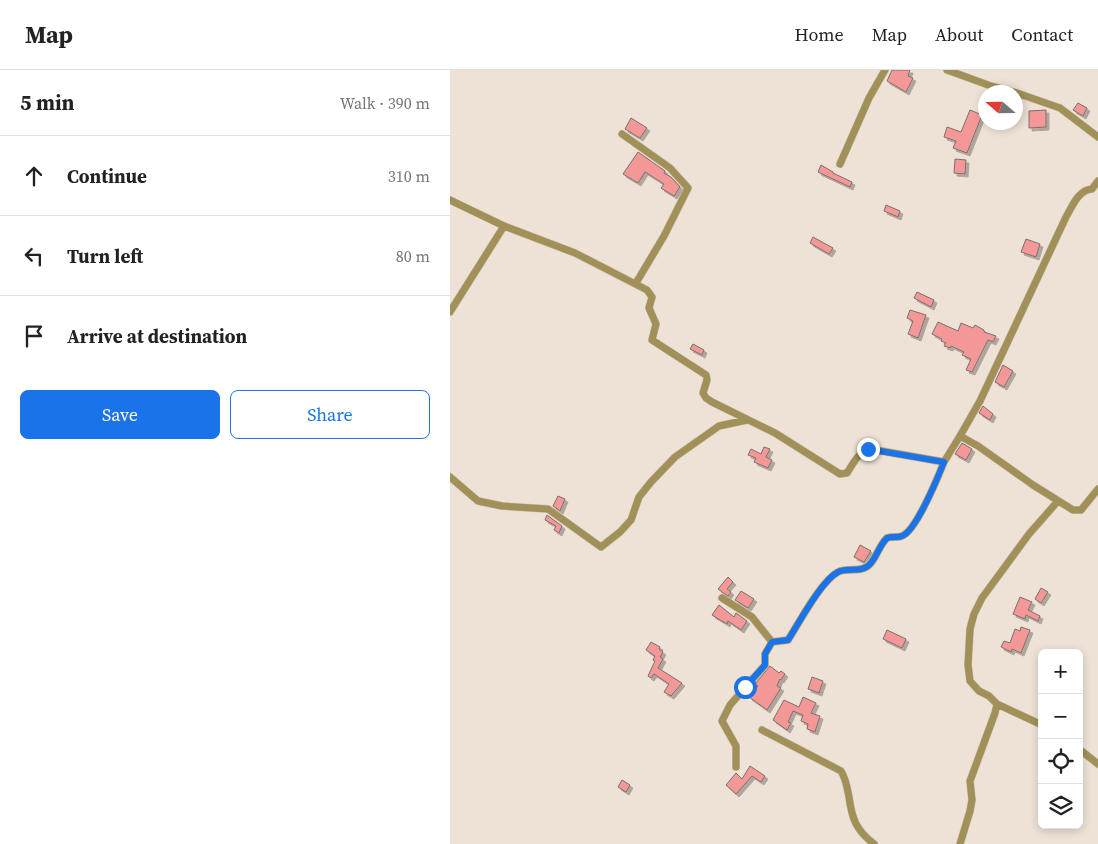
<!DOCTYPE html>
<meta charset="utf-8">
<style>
body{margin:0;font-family:"Source Serif 4",serif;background:#f2f2f2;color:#222}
.controls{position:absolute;right:15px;bottom:15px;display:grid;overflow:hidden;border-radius:8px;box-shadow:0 2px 8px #0003}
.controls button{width:45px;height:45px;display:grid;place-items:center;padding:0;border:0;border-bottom:1px solid #e0e0e0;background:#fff;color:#222;font:25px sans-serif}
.compass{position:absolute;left:528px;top:15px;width:45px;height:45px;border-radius:50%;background:#fff;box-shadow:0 2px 8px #0003;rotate:290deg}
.stop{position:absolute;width:15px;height:15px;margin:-11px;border:4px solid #1a73e8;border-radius:50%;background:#fff}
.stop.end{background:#1a73e8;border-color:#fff;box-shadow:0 1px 5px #0008}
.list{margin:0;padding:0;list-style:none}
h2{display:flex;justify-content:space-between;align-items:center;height:65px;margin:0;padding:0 20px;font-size:21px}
h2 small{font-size:16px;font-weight:400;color:#767676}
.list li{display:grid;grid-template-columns:32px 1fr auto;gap:15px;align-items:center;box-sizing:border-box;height:80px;padding:0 20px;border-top:1px solid #e0e0e0}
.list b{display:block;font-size:19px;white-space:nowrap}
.list em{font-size:16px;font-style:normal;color:#767676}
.actions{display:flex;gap:10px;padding:15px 20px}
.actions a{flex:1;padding:11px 0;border:1px solid #1a73e8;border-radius:8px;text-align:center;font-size:18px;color:#1a73e8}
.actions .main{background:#1a73e8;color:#fff}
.icon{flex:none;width:28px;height:28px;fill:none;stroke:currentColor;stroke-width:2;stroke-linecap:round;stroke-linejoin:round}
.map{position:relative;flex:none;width:648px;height:774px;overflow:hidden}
header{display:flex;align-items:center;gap:30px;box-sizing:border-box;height:70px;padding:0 25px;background:#fff;border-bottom:1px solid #e0e0e0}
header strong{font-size:24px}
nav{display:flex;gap:28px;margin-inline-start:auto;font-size:18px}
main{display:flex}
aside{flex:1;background:#fff}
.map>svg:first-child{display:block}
</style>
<header>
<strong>Map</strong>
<nav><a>Home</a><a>Map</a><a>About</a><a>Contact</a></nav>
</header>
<main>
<aside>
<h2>5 min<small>Walk · 390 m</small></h2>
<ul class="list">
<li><svg class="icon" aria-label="ahead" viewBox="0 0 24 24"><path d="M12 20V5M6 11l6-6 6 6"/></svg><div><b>Continue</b></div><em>310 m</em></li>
<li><svg class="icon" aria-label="left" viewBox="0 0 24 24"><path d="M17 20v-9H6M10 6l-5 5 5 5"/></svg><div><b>Turn left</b></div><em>80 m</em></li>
<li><svg class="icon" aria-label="arrive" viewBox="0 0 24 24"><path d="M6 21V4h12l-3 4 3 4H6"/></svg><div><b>Arrive at destination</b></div></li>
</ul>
<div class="actions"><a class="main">Save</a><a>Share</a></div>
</aside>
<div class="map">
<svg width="648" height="774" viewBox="0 0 648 774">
<defs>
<filter id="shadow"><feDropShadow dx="3" dy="3" stdDeviation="0" flood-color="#0004"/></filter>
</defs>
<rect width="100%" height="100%" fill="#ede2d5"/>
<!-- building -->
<path fill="#f39897" stroke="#7d6d6c" filter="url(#shadow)" d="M442,0h18l-2,6 5,2 -7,14 -19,-11z
M628,33l9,5 -4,8 -10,-6z
M520,40l12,5 -15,38 -14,-5 3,-7 -12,-4 3,-10 14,5z
M596,40v17l-17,1v-17z
M181,48l16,10 -7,10 -15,-9z
M188,82l27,19 -1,2 7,4 9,10 -6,9 -13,-8 3,-4 -19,-12 -7,11 -15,-9z
M505,89l11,1 -1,14 -11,-1z
M371,95l12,7v1l19,9 -2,5 -32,-15z
M436,135l14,6 -2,6 -14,-6z
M363,167l20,11 -4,6 -19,-11z
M576,169l14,5 -4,13 -15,-5z
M467,222l17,8 -3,7 -17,-9z
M460,240l16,5 -8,23 -10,-4 5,-13 -6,-3z
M488,252l20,9 3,-8 12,5 2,-3 9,5v2l12,4 -3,6 -5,-2 -16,32 -6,-2 5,-11 -9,-4 2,-3 -13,-6 -1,2 -6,-2 2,-3 -5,-2 1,-2 -10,-5z
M243,274l11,6 -2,5 -12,-6z
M553,295l10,6 -9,16 -9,-5z
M533,336l10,8 -3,6 -11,-7z
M512,373l10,6 -6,11 -11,-6z
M314,377l6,2 -4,8 6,3 -4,8 -14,-6 2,-4 -8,-3 3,-6 10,5z
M108,426l7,3 -5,12 -7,-5z
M97,445l15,11 -3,7 -5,-3 2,-4 -11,-6z
M410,475l11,6 -7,11 -10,-5z
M278,507l5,5 -6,7 4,3 -3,4 -10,-7z
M591,518l7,4 -7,11 -6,-4z
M291,521l13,8 -6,9 -13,-8z
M570,527l12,5 -4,8 12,6 -2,5 -12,-6 -1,4 -12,-5z
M269,535l15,12 2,-4 11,8 -6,9 -13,-9 -1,3 -15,-9z
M571,557l9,3 -9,23 -9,-4 -1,3 -10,-5 3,-6 6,2 5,-14 5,2z
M437,560l19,9 -4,9 -19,-9z
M201,572l9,5 -1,2 4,3 -3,5 3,2 -5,9 24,15 -11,13 -7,-4 5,-8 -15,-10 -3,4 -3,-2 7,-15 -2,-1 2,-4 -9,-6z
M320,596l9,7 2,-2 4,3 -4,6 -1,-1 -3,7 4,2 -14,22 -18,-13 9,-11 -3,-2z
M362,607l11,4 -4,12 -11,-4z
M353,627l13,6 -5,10 9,3 -5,16 -8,-3 1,-5 -7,-3 2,-6 -10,-4 -5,11 3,1 -4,7 -14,-10 11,-20 15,7z
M300,696l15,10 -4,6 -9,-6 -16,18 -10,-9 10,-12 6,6z
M172,710l8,5 -4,7 -8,-5z"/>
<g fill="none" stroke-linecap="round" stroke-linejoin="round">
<!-- street casing -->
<g stroke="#cac0b4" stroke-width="8">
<path id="street" d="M497,0l44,16 26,7 43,15 38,29
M172,64l48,34 18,20 -24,48 -28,47
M390,94l29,-66 16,-28
M0,130l54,26
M0,242l54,-86 71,27 72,37 5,7 -3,11 7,16 -4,16 54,35 1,5 -4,13 3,5 6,4 63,31 65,41 7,-1c6,-9 11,-21 23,-24l74,13 16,-26 18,10 55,39 40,25h8l17,-21
M510,366l20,-35 86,-184c6,-10 12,-27 26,-28l6,-8
M0,407l28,24 24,5 46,3 53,38 19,-15 11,-12 8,-23 12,-15 24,-25 44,-31 28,-6
M272,528l30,19 20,25
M547,634l45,21
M312,660l79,41c5,8 6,16 8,26 3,22 7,33 25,47
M629,679l19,15
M286,697v-21l-14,-25 8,-16 35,-40v-11l7,-12 16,-2c11,-17 33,-59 50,-68 9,-5 21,1 30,-6 8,-6 11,-21 19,-28 5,-2 11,0 15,-2 14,-5 36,-59 42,-74
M510,774l10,-33 2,-11 -2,-19 25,-68 2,-9 -8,-8 -10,-5 -9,-10 -2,-16 2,-36 4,-15 8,-16 47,-64 29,-33"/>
</g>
<!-- street -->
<use href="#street" stroke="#a19159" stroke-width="7"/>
</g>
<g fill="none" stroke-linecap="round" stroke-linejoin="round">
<!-- route -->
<path stroke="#1a73e8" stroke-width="6" d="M295,617l20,-22v-11l7,-12 16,-2c11,-17 33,-59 50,-68 9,-5 21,1 30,-6 8,-6 11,-21 19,-28 5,-2 11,0 15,-2 14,-5 36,-59 42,-74l-76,-13"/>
</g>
</svg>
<div class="controls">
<button>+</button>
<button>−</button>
<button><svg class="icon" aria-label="locate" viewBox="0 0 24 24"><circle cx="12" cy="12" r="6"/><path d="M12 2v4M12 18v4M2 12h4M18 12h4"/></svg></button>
<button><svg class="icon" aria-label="layers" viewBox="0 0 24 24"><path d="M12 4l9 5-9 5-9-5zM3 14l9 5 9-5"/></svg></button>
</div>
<svg class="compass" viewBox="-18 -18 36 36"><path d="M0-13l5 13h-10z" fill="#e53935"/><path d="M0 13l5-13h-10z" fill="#767676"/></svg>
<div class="stop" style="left:295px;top:617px"></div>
<div class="stop end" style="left:418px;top:379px"></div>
</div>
</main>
